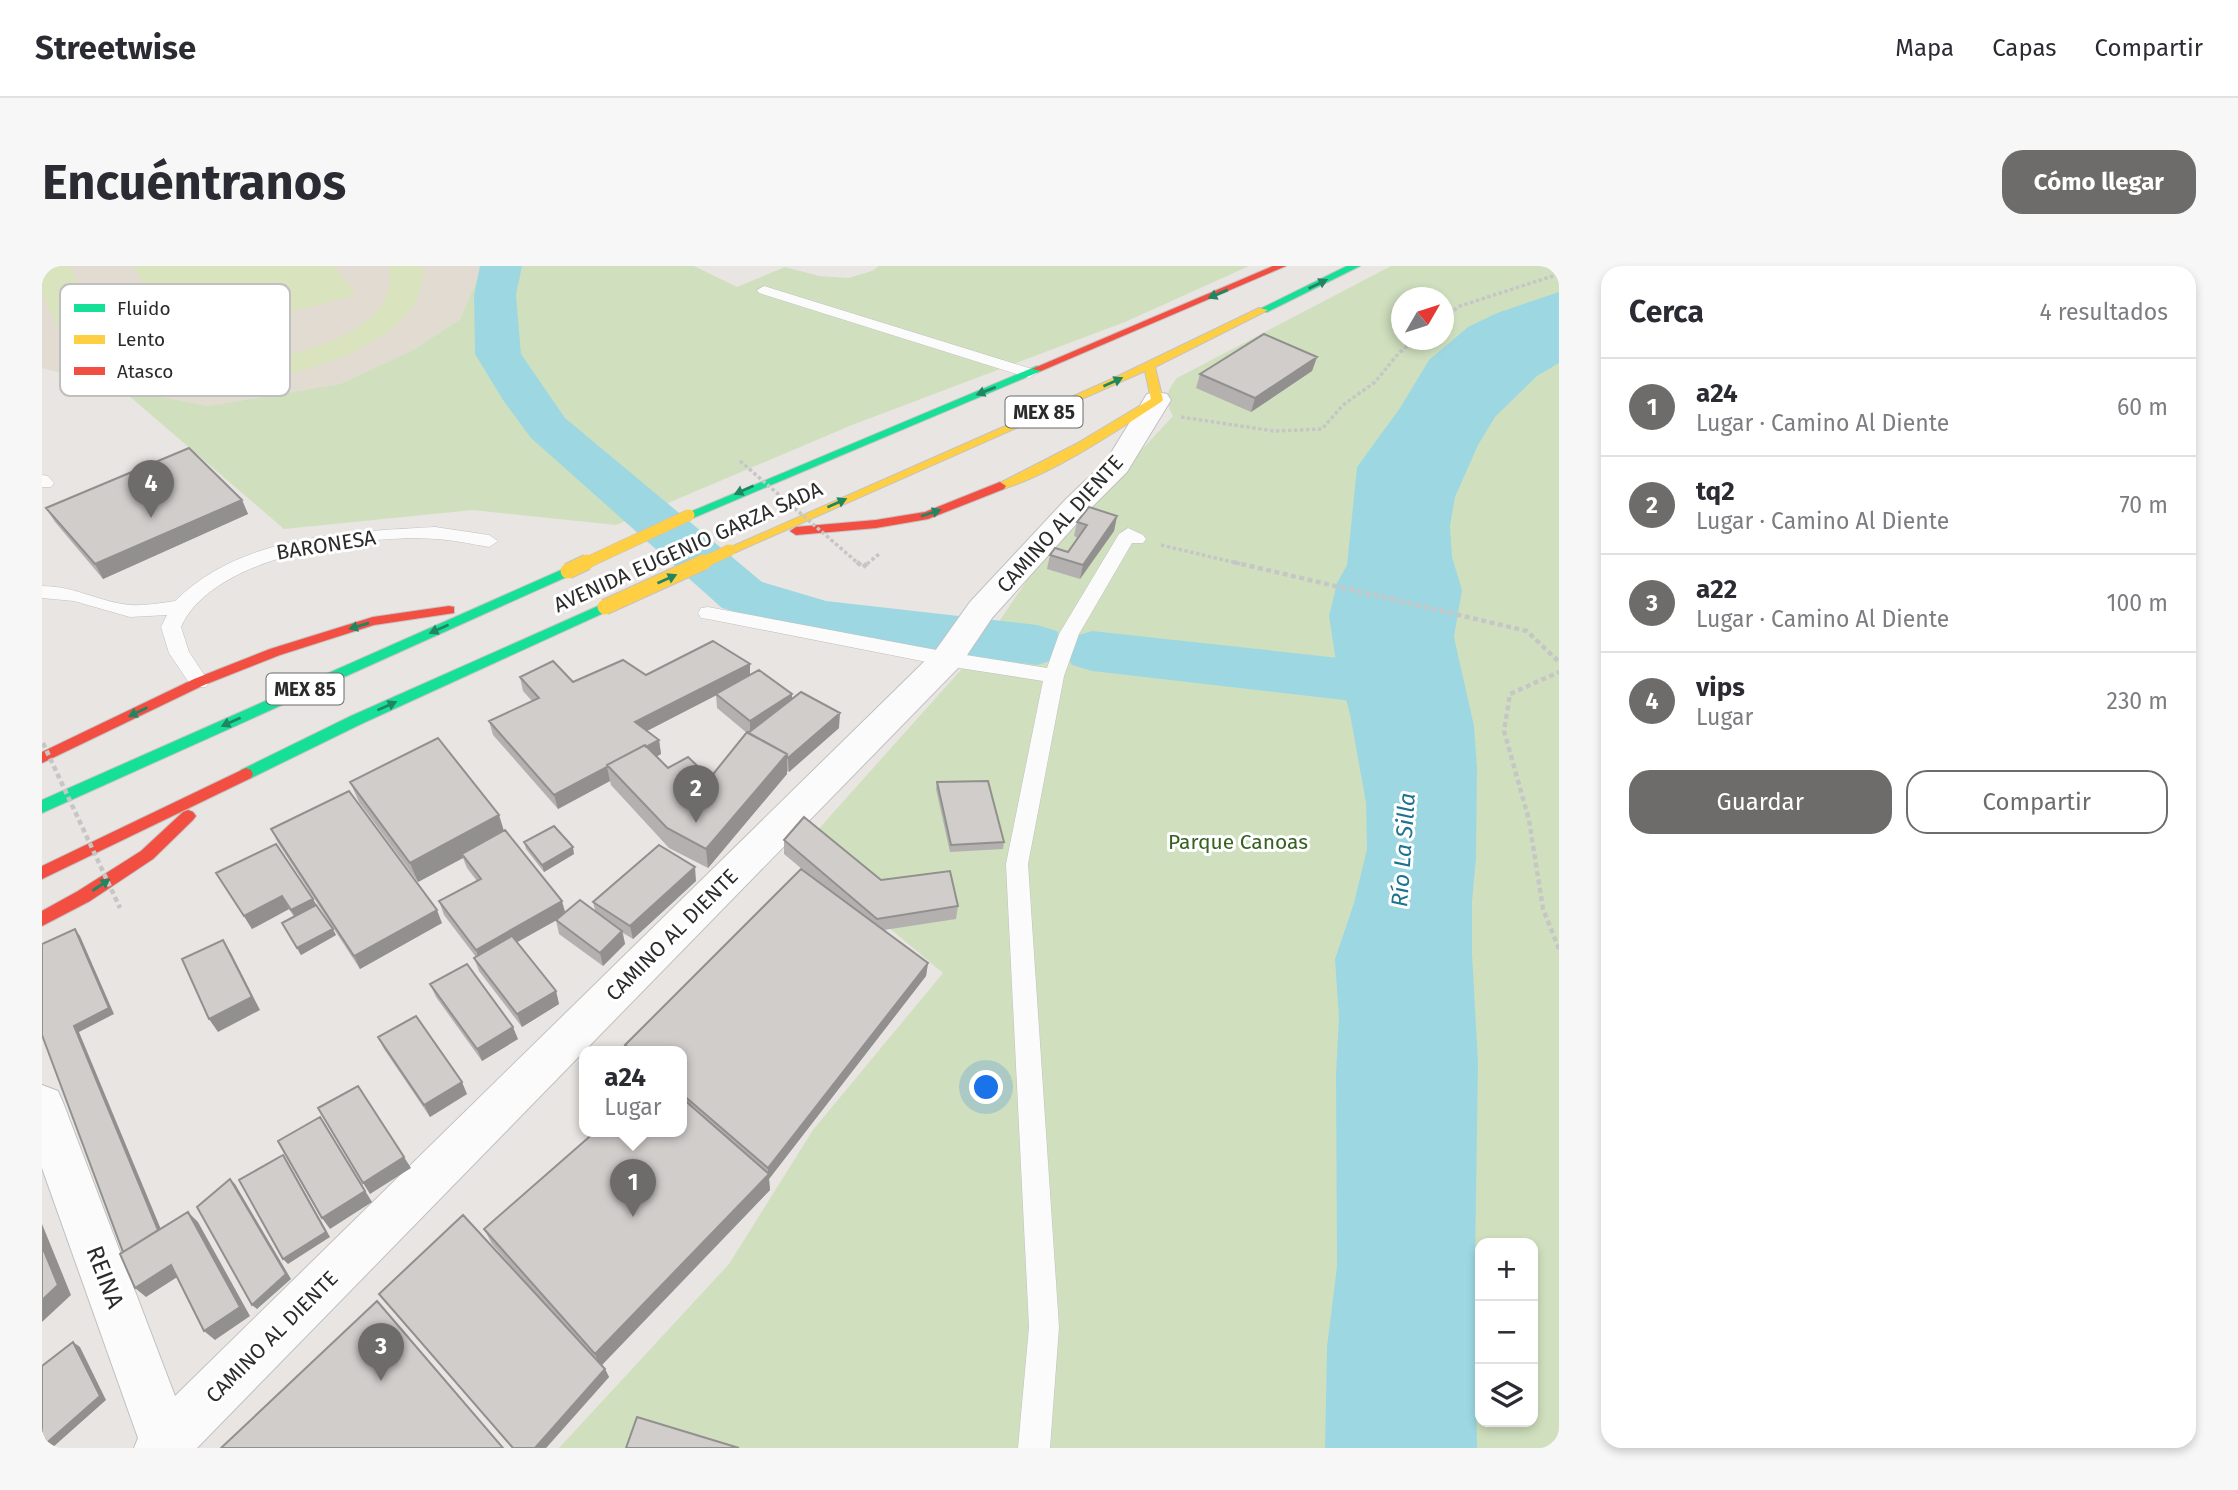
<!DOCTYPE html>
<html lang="es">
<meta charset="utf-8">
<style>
body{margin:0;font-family:"Fira Sans",sans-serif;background:#f7f7f7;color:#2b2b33}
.controls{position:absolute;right:21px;bottom:21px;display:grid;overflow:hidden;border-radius:14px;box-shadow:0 4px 10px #0003}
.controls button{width:63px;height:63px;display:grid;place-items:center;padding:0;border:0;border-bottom:2px solid #e1e1e2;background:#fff;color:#2b2b33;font:35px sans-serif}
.compass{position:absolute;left:1349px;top:21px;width:63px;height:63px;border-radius:50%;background:#fff;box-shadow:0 4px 10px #0003;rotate:51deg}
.you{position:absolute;left:945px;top:822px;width:24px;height:24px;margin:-18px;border:5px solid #fff;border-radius:50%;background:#1a73e8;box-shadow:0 0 0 10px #1a73e833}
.badge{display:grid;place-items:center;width:46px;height:46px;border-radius:50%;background:#6d6c6b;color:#fff;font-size:23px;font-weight:700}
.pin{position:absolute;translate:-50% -58px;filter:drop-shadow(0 2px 4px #0008)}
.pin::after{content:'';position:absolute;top:37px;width:24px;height:21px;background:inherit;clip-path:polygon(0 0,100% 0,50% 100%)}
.popup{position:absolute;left:537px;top:780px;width:108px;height:91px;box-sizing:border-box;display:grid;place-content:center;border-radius:14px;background:#fff;filter:drop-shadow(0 2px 5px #0005);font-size:23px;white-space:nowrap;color:#7c7c81}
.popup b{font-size:26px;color:#2b2b33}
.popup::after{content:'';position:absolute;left:50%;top:100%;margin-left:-14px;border:14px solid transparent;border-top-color:#fff}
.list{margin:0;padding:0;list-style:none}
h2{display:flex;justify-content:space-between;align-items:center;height:91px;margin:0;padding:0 28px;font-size:30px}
h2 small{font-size:23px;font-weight:400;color:#7c7c81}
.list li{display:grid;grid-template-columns:46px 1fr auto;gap:21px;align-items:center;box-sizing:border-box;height:98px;padding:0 28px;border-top:2px solid #e1e1e2}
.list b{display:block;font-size:26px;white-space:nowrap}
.list p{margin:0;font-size:23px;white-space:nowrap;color:#7c7c81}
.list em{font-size:23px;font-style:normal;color:#7c7c81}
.actions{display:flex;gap:14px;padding:21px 28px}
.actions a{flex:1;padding:16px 0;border:2px solid #6d6c6b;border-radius:21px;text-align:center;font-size:24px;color:#6d6c6b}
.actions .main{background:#6d6c6b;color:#fff}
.icon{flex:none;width:38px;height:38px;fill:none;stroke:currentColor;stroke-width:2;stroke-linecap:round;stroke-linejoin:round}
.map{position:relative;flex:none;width:1517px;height:1182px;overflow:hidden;border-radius:21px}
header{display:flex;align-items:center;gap:42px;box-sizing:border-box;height:98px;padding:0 35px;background:#fff;border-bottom:2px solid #e1e1e2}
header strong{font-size:33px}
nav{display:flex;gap:38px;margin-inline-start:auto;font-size:24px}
.intro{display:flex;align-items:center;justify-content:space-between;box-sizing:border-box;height:168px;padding:0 42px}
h1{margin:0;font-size:49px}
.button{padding:18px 32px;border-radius:21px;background:#6d6c6b;color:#fff;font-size:24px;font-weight:700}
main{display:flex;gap:42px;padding:0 42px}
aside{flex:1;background:#fff;border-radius:21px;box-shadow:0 4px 10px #0003}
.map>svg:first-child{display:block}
</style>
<header>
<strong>Streetwise</strong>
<nav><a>Mapa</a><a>Capas</a><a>Compartir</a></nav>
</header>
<div class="intro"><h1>Encuéntranos</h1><a class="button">Cómo llegar</a></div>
<main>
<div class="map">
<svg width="1517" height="1182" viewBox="0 0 1517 1182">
<rect width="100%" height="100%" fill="#e8e5e2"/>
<!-- education -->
<path fill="#e2dbd1" d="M0,0h441l-23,53 -47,31 -73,34 -132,22 -87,-17 -79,-21z"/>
<!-- green -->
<path fill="#d0e0be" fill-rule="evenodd" d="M441,0h211l43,21 48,-20 34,9 29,2 24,-7 7,-5h370l-124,56 -273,103 -236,100 -143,-15 -189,19 -163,-140 87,17 132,-22 73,-34 47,-31z
M1349,0h168v1182h-1000l170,-184 84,-134 130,-157 -145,-121 186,-208 60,-89 129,-139c-9,-17 -7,-24 4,-38zM1360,32h42v42h-42zM1438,977h53v179h-53z"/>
<!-- pitch -->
<path fill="#d9e3bd" d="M0,0h28c14,28 25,68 55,84 16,10 37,15 56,17 54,4 226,-20 208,-101h33l2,9 -8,29 -27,28 -41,23 -36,13 -37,10 -56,8 -51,-1 -41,-8 -33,-13 -32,-26 -20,-45z
M92,0h201l21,29 -182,48z"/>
<!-- water -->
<path fill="#9dd8e2" d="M1517,26v71l-22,13 -42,41 -17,28 -23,52 -5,29 2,31 10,33 -8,47 20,89 3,42 -1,90 -4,44v51l6,110 -3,202 2,183h-152l2,-101 10,-81 -1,-192 3,-56 -4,-59 19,-56 13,-54 -1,-46 -16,-89 -14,-52 -7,-46 8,-33 10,-18 10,-98 43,-59 29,-48 39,-33 29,-14z"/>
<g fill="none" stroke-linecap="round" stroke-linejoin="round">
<!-- river -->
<path fill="#9dd8e2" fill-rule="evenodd" d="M438,0h42l-6,29 5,59 44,64 197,164 64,19 211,24 20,6 9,14 -9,14 -20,6 -213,-26 -102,-31 -191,-170 -28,-38 -28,-46 -1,-59z
M1050,365l312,34 21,6 9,15 -9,15 -21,6 -312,-36 -20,-6 -9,-14 9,-14z"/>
<!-- lane casing -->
<g stroke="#c1c0c0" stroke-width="1">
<path id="lane" d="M722,20l271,84 2,3 -8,5 -6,-2 -264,-83 -2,-3z
M0,209l6,1 6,7 -3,4h-9z
M393,261l54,8 9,6 -9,6c-17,-3 -35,-7 -53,-8 -71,-5 -223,16 -255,88l8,25 20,30 -3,5h-14l-23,-34 -8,-26 6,-12 -37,2 -56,-16 -32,-3v-12c33,0 57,16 88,19 15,1 30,-2 45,-4 67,-66 171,-69 260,-74z
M1086,262l15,7 3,4 -3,4h-11l-53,91 -15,42 -36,188 31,463 -9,121h-32l11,-121 -23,-463 37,-183 -96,-15 -239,-47 -7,-1 -3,-5 3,-5 7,-1 239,45 100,16 12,-34 60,-100z"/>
</g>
<!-- street casing -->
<g stroke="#c1c0c0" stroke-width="2">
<path id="street" d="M1115,126l10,2 4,6 -44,72 -39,39 -96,107 -33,49 -762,781h-63l4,-10 -96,-270v-83l16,6 6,14 111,291 760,-745 35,-49 96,-103 40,-38 41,-67z"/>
</g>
<!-- fast casing -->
<g stroke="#c5c3c2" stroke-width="2">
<path id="fast" d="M1305,0h13l-93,46 -9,-2z
M995,100l5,3 -1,2 -348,147 -4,1 -6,-4z
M526,301l5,1v6l-531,239v-13z
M563,337l7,4 -2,3 -249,114 -110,54h-10l-2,-4 2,-4 110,-54z"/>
</g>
<!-- slow casing -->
<g stroke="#c5c3c2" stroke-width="2">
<path id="slow" d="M1217,42l9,2 -113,57 8,33 -2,2c-46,30 -108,72 -161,88l-6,-4 82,-42 75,-45 -6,-28 -411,182 -4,1 -6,-4 388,-171z"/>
</g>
<!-- jam casing -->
<g stroke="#c5c3c2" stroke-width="2">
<path id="jam" d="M1231,0h13l-245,105 -9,-2z
M958,216l6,4 -2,3 -76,30 -52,9 -80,7 -6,-4 6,-4 80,-7 49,-8z
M407,340l5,1v6l-80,12 -94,30 -76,30 -162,78v-11l152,-73 76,-30 103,-32z
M204,502l5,2 2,4 -2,4 -209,101v-13z
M146,544l5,2 3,4 -3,4 -40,39 -63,42 -48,25v-15l36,-20 63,-40 42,-39z"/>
</g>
<!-- path-far1 -->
<path stroke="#c6c6c6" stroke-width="3.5" stroke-dasharray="3.5 2.5" stroke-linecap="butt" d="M1402,51l16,-11 99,-32
M1139,151l93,14 48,-2 21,-24 32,-23 23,-28 16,-14
M1119,279l80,19
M825,298l12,-10"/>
<!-- path -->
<path stroke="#c6c6c6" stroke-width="4.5" stroke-dasharray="5 3.5" stroke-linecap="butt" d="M1191,296l294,69 32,31
M821,301l6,-5
M1517,683l-16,-40 -14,-89 -25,-89 6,-37 49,-22"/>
<!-- lane -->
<use href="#lane" fill="#fcfbfb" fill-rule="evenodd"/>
<!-- street -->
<use href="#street" fill="#fcfbfb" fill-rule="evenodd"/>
<!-- fast -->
<use href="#fast" fill="#16e098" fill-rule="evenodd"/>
<!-- slow -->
<use href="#slow" fill="#ffcf43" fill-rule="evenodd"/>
<!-- jam -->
<use href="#jam" fill="#f24e42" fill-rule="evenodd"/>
<!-- slow-bridge-far1 casing -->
<g stroke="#c5c3c2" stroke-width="12" stroke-linecap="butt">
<path id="slow-bridge-far1" d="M542,298l105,-49
M658,298l30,-14"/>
</g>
<!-- slow-bridge casing -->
<g stroke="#c5c3c2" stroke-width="17" stroke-linecap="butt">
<path id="slow-bridge" d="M526,305l19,-9
M563,341l99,-45"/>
</g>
<!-- path-bridge-far1 -->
<path stroke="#c6c6c6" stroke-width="3.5" stroke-dasharray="3.5 2.5" stroke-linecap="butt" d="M698,195l119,103"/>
<!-- path-bridge -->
<path stroke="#c6c6c6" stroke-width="4.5" stroke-dasharray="5 3.5" stroke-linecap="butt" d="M815,296l6,5
M1,477l77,165"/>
<!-- slow-bridge-far1 -->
<use href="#slow-bridge-far1" stroke="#ffcf43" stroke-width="11"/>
<!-- slow-bridge -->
<use href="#slow-bridge" stroke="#ffcf43" stroke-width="15"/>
</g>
<!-- wall -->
<path fill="#b3b0af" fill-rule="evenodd" d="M1275,91l-5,14 -61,41 -55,-24 4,-14z
M200,234l6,14 -145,65 -48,-57 -9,-14z
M1075,250l-3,15 -34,48 -33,-10 3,-14 18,-3 10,-14 -4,-2 3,-14z
M708,398v11l42,19v5l47,29 -50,44 -2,-1v3l-79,94 -39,-20 -58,-63 -1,-4 -52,28 -65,-74 -4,-14 43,-20 -9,-10 -3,-14 53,5zM674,429l1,13 30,25 -37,45 -42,-10 -12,-11 5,-3 -2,-14 -12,-9z
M308,516l149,33 5,16 61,82 30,-3 -2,-8 103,-21 -63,58 -10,-6 2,11 -22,22 -44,-32 -3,-14 1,-1 -40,23 39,49 3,13 -37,23 -43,-56 -5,-13 2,-1 -32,-42 -5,-14 38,-20 -10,-13 -4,-10 -45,24 -59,-80z
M895,516l67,60 -1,7 -53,3 -14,-63z
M229,563l171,94 -82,46 -82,-126z
M742,574l97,40 77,26 -2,13 -72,11 44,33 -2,13 -157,203 1,11 -168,175 3,4 4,8 -63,71h-34l-133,-154 164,8 -51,-58 -8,-15 198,-98v-80h-55l-2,-6 183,-171 -24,-20z
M482,576l50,12 -30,18 -18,-23z
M174,607l97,26 23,36 -35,20 -19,-32 12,-6 -5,-8 -37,20z
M388,718l88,55 -36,22 -46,-64z
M336,771l89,57 -37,23 -46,-68z"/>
<!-- shaded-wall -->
<path fill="#92908e" d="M1275,91l-5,14 -61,41 4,-14z
M200,234l6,14 -145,65 -8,-15z
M1075,250l-3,15 -34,48 3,-14z
M708,398v14l-113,58 -2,-14z
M750,428v14l-42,27v-14z
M798,447l-1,15 -50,44 -1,-14z
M617,474l2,14 -43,23 -9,-10z
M745,488v20l-79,94 -2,-19z
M565,501l3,14 -52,28 -4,-14z
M457,549l6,20 -43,19 1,4 -45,24 -8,-19z
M531,581l1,7 -30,18 -2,-7z
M653,601l1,14 -63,58 -3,-13z
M240,630l7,13 -37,20 -8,-13z
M271,633l7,13 -21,11 -8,-13z
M520,635l4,14 -86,48 -4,-13z
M395,644l5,13 -82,46 -6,-13z
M33,663l5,7 34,78 -35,18 86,207 -34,21 -57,-234z
M291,663l3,6 -35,20 -4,-7z
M580,665l3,13 -22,22 -3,-13z
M181,674l8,13 29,57 -42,22 -9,-13z
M886,697l-2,13 -157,203 1,11 -170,177 -5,-13 173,-179v-7z
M514,725l3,13 -37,23 -5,-13z
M471,761l5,12 -36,22 -5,-12z
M420,816l5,12 -37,23 -6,-12z
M278,851l52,85 -42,27 -8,-11z
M241,889l4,6 43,76 -42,27 -5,-5z
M362,891l7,11 -41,26 -7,-11z
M188,913l5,5 56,95 -34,30 -5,-4z
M146,946l10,10 52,94 -35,24 -11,-9z
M0,958l29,71 -29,27z
M129,999l11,9 -36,23 -11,-9z
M31,1076l7,5 26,53 -54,48h-10z
M563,1103l4,8 -63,71h-11z"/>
<!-- building -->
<path fill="#d0cdcb" stroke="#92908e" stroke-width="2" d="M1222,68l53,23 -62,41 -55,-24z
M147,182l53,52 -147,64 -49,-56z
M1047,241l28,9 -34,49 -33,-10 5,-7 13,4 19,-27 -10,-3z
M671,375l37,23 -115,58 24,18 -13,7 -1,-2 -38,20v2l-53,28 -65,-74 50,-23 -19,-21 33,-16 20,21 50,-22 23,15z
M717,404l33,24 -42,27 -34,-27z
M759,426l39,21 -52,45 -1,-1v-3l-39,-21z
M705,466l40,22 -81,95 -39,-21 -60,-63 38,-20 23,23 20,-11 22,21z
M396,472l61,77 -89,48 -60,-81z
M946,515l16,61 -53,3 -14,-63z
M307,525l88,119 -83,46 -83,-127z
M762,551l77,63 69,-9 8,35 -81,13 -93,-79z
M512,560l19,21 -31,18 -18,-23z
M463,564l57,71 -86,49 -37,-49 42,-22 -19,-25z
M234,578l37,55 -22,11 -9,-14 -38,20 -28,-43z
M617,579l36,22 -65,59 -37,-24z
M759,603l127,94 -160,205 -86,-74v-43h-49l-8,-6z
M538,634l42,31 -22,22 -44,-33z
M274,639l17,24 -36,19 -15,-25z
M33,663l34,79 -35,18 84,204 -35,22 -81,-217v-91z
M470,670l44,55 -39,23 -43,-56z
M181,674l29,57 -43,22 -27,-60z
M425,698l46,63 -36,22 -47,-65z
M374,750l46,66 -38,23 -46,-68z
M316,820l46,71 -41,26 -45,-75z
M640,832l87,76 -174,180 -111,-125 112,-98h86z
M278,851l45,74 -43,27 -44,-77z
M241,889l43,77 -43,27 -44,-79z
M188,913l56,95 -34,31 -55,-98z
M146,946l52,95 -36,24 -33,-66 -36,23 -15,-34z
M421,949l142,154 -70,79h-22l-134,-154z
M0,980l16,39 -16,15z
M335,1035l126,147h-282z
M31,1076l27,54 -58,51v-81z
M595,1151l102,31h-113z"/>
<!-- one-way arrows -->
<defs><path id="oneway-solid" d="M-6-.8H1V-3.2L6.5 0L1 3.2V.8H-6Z" transform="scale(1.75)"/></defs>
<g fill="#208662">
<use href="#oneway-solid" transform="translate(1276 18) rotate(-26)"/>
<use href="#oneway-solid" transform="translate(1176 28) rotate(157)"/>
<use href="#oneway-solid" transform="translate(1071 116) rotate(-24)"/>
<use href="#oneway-solid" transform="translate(944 125) rotate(158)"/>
<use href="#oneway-solid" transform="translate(702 224) rotate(156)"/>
<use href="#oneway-solid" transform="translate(795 237) rotate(-24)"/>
<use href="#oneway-solid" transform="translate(889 247) rotate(-18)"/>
<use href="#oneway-solid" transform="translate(625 313) rotate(-24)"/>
<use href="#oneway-solid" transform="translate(317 360) rotate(163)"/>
<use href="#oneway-solid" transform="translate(397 363) rotate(156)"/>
<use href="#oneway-solid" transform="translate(345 440) rotate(-24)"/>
<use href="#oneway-solid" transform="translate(96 446) rotate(154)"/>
<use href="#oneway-solid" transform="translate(189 456) rotate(156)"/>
<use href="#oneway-solid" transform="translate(59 619) rotate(-34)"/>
</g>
<g text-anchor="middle" stroke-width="6" stroke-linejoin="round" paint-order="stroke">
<!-- shield labels -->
<g fill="#fff" stroke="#6b6b6b" stroke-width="2">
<rect x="963.5" y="130.5" width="77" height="31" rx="5"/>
<rect x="224.5" y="407.5" width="77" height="31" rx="5"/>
</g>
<g font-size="19" font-weight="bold" fill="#2b2b2b">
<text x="1002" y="153">MEX 85</text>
<text x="263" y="430">MEX 85</text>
</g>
<!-- street labels -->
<g font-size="21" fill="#2b2b2b" stroke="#fff">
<text transform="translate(1018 258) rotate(-48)" y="7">CAMINO AL DIENTE</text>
<text transform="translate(284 279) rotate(-9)" y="7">BARONESA</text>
<text transform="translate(646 281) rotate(-24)" y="7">AVENIDA EUGENIO GARZA SADA</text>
<text transform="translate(630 669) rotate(-45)" y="7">CAMINO AL DIENTE</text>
<text transform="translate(230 1071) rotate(-45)" y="7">CAMINO AL DIENTE</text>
</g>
<!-- park labels -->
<g font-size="21" fill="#366122" stroke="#fff">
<text x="1196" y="583">Parque Canoas</text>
</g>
<!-- water labels -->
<g font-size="23" font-style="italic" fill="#1c738f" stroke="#fff">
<text transform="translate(1361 584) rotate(-86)" y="8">Río La Silla</text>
</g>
<!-- near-street labels -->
<g font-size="24" fill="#2b2b2b" stroke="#fff">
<text transform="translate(63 1011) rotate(69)" y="8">REINA</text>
</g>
</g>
<!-- legend -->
<rect x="18" y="18" width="230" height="112" rx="10" fill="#fff" stroke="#bfbfbf" stroke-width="2"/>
<rect x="32" y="38" width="31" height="8" fill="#16e098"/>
<rect x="32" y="69" width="31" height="9" fill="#ffcf43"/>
<rect x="32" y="101" width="31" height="8" fill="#f24e42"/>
<g font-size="19" fill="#2b2b2b">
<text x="75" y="49">Fluido</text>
<text x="75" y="80">Lento</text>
<text x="75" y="112">Atasco</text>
</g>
</svg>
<div class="controls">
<button>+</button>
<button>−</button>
<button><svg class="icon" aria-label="layers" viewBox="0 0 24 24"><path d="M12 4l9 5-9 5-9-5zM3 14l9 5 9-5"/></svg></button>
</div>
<svg class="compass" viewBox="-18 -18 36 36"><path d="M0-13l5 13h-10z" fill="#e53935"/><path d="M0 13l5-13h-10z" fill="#7c7c81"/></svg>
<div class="you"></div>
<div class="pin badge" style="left:591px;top:951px">1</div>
<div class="popup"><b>a24</b>Lugar</div>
<div class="pin badge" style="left:654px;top:557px">2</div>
<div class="pin badge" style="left:339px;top:1115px">3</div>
<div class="pin badge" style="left:109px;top:252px">4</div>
</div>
<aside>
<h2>Cerca<small>4 resultados</small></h2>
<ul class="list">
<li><span class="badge">1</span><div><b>a24</b><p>Lugar · Camino Al Diente</p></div><em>60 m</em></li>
<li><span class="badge">2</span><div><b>tq2</b><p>Lugar · Camino Al Diente</p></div><em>70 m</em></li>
<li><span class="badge">3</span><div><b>a22</b><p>Lugar · Camino Al Diente</p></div><em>100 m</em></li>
<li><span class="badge">4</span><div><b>vips</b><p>Lugar</p></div><em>230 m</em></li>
</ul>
<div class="actions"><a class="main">Guardar</a><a>Compartir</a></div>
</aside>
</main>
